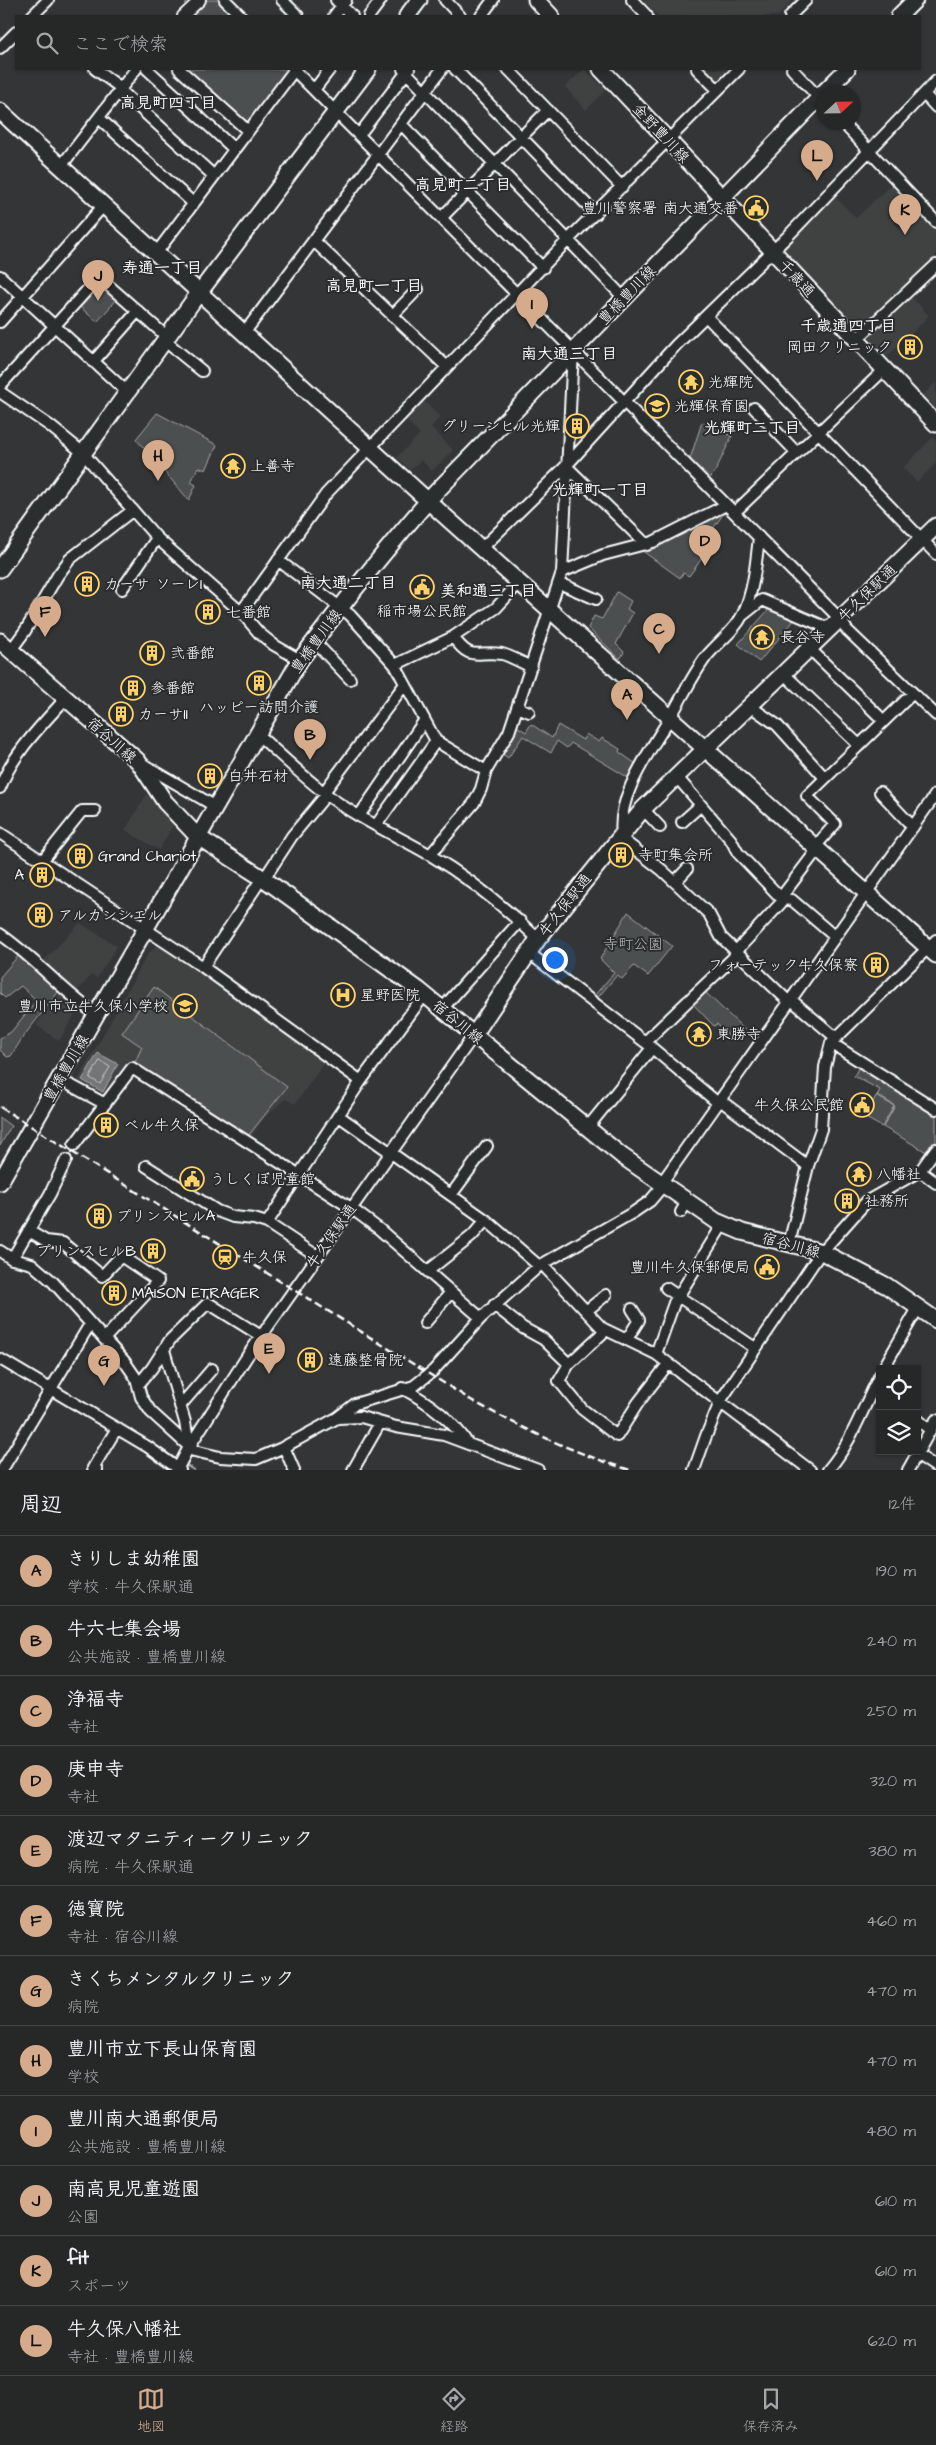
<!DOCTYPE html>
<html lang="ja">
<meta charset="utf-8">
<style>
body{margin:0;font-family:"Architects Daughter","Klee One",sans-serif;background:#2e3030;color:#f1f3f6}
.controls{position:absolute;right:15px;bottom:15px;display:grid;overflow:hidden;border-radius:0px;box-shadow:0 1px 4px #0004}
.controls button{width:45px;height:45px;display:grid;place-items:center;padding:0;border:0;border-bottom:1px solid #424445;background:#262828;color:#f1f3f6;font:25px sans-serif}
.compass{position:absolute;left:816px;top:85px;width:45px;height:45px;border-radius:50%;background:#262828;box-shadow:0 1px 4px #0004;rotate:68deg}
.you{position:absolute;left:554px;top:959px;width:18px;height:18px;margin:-12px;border:4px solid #fff;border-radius:50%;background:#1a73e8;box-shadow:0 0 0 8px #1a73e833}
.badge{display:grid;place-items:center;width:32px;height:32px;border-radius:50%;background:#d6ab8b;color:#111;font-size:16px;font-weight:700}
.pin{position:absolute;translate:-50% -41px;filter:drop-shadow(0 1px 2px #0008)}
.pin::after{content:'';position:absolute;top:26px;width:18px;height:15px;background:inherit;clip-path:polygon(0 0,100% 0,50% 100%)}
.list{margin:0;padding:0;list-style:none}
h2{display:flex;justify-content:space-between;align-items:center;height:65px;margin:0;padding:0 20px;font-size:21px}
h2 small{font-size:16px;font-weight:400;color:#a4a6a8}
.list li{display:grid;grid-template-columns:32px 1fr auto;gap:15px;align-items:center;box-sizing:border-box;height:70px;padding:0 20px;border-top:1px solid #424445}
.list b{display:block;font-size:19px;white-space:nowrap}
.list p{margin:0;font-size:16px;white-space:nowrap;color:#a4a6a8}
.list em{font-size:16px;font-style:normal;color:#a4a6a8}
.icon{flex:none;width:28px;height:28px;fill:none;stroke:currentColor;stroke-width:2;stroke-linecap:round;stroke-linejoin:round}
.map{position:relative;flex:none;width:936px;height:1470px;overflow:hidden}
.search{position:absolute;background:#262828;box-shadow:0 1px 4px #0004;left:15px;right:15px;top:15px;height:55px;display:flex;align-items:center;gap:12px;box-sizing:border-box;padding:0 18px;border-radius:0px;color:#a4a6a8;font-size:19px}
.sheet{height:905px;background:#262828}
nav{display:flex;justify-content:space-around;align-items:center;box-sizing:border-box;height:70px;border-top:1px solid #424445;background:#262828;font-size:14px;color:#a4a6a8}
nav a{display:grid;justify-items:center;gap:2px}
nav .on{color:#d6ab8b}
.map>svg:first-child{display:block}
</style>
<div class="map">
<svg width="936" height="1470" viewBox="0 0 936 1470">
<rect width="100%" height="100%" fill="#333536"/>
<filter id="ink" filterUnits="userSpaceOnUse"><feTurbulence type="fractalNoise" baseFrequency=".02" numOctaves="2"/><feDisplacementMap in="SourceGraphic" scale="10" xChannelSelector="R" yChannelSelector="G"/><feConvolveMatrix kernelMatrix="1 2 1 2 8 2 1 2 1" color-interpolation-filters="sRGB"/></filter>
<g filter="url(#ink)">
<!-- built -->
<path fill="#404243" d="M643,0h150l-15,16h-120z
M584,69l22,21 -20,20 -21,-23z
M707,69h21l-11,11z
M893,183l12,13 -19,18 15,16 20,-19 15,17v29l-32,31 25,28 -42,41 -106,-111 51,-52 24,24z
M936,382v26l-13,-13z
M423,400l17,17 -9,10 22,23 -21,21 -11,-11 -11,10 -13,-13 23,-23 -15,-15z
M933,437l3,4v22l-19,19 -14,-14z
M147,794l26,31 -14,25 -34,-20z
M80,923l37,23 -20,32 -5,-3 -19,20 -32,-31z
M159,940l167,120 -31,44 -10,-5 -21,19 -15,22 -117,-76 -27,34 -29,-14 73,-132 4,-2z
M61,992l19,14 -21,35 -23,-16z"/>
<!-- green -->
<path fill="#4c4f50" stroke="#a6a7a8" d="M205,0h15l16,16h-47z
M186,69h101v3l-37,52 -4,1z
M100,281l18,17 -21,24 -19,-17z
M157,413l60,32 -11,25 -8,-3 -7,15 5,3 -7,15 -53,-61z
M702,422l30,14 -18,38 -5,5 -19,-20z
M726,510l-25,36 7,4 -19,26 -6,-3 -3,5 -39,-28z
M617,592l14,9 -4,8 6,4 -17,31 8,8 -4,7 -32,-31 6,-12 8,3z
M769,609l28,8 -38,45 -21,-18z
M531,724l21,14 6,-13 25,15 3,-6 13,8 3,-4 18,11 -1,3 20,14 -7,14 -61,-37 -4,5 -10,-7 -6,12 -28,-17 -15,22 -8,-6 15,-27 11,7z
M628,912l44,34 -24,30 -14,-10 -12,13 -5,-4 -22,26 -3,-3 22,-25 -14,-14z
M19,955l40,36 -36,46 -12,19 -4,1 -7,-7v-12l11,-6 24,-30 -1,-4 -13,-12 -16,12 -5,-5v-16z
M154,987l133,100 -39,49 -113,-74 7,-15 -20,-14z
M703,990l42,40 -12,11 -16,-17 -3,2 -23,-24z
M860,1065l76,46v34l-6,9 -47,-27 12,-21 -18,-11 3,-5 -26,-14z
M876,1096l18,10 -12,21 -18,-10z
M0,1118l11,8 -11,20z"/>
<!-- water -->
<path fill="#737576" stroke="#abacad" d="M98,1053l20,11 -15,28 -21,-12z"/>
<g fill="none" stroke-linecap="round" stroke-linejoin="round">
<!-- shore -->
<path stroke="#c7c8c8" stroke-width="1" d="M100,1061l10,6 -10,17 -10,-6z"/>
<!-- stream -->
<path stroke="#abacad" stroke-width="2.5" d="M157,1447l20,13
M186,1465l8,5"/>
<!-- street casing -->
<g stroke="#fff" stroke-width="14">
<path id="street" d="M225,0l16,16
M282,0l16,16
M336,0l16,16
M445,0l15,16
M632,0l15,16
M32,16l16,-16
M183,16l17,-16
M334,16l12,-16
M369,16l12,-16
M481,16l12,-16
M790,16l16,-16
M0,48l16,-16
M95,69l26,19
M147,69l87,80
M179,69l69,62
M293,69l548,551 6,10 89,85
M403,69l221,229
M455,69l141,145
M508,69l114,118
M697,69l21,21
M792,69l30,32
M120,90l94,86
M314,90l16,-21
M924,94l12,13
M99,118l94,85
M842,122l94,100
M401,124l142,144
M359,135l50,-66
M62,165l74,-96
M442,217l106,-107
M314,241l133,126
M157,252l138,-183
M0,276l127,116
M392,316l26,-27
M706,316l230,238
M0,322l105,-118
M245,332l197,-263
M856,340l80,-75
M165,341l37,30
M93,362l45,-51
M0,386l99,-109 68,60
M0,392l50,34 32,26 75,86 84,74 18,21 15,12 26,15
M754,408l43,45
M566,466l81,79
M735,512l149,-142
M759,537c-3,26 -5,53 -16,77 -8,17 -26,29 -37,43 -14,19 -23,39 -35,59 -20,34 -58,83 -48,124l39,30 47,44 12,23 65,62 9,4 40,34
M482,548l84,-82 110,-121 111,-108 149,-156
M278,560l72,55 45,50 41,76 50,30
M562,572l41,-17 50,-13 73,-37
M559,583l37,16
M122,589l35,-51
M241,612l85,-118 242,-254 171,-171
M743,615l19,-15 68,29
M453,637c19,26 22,13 49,17 9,2 20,9 29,13
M314,641l36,38
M810,649l74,72
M11,650l14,-19 33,-56 12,-16 63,-49
M395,665l58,-28 43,-29 24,-26
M784,674l75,71
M750,706l27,19 48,53
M518,707l11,5
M257,734c23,20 45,42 69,60 32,25 70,41 104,61 39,23 76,53 108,84
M141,763l75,44
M676,776l55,64 7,13 44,46 10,1 42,36
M0,788c13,-35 41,-62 66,-90
M324,792l81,-108
M880,792l33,35
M643,809l17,18
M359,816l65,-95
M682,822l19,-17
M377,824l59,-83
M0,833l203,134 158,114
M814,848l21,-24 -28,-28 105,-102
M430,855l44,-52 7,-14 5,-18 23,-39 53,-160 11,-222
M42,861l40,-50h13
M264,879l28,-43 34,-41
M675,882l12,-13
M0,934c35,24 62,57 97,81
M529,953l116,89 73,61
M203,967l59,-89
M442,1009l78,-88
M645,1042l88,-84 7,-11 41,-44 1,-7 35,-46
M831,1043l105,66
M70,1085l35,19
M720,1100l88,66
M339,1116l147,104 53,46
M588,1127l64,-79
M74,1145l58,-77 219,140 28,21 102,89
M146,1166l71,45 16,6 21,2 13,4 50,33
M920,1171l16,12
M451,1195l36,-49
M681,1212l6,-10
M267,1223l94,-142 64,-87
M29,1231l17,10 17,2 39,33 19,-20 37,25 -54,58
M789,1244l19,-78 13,-37 4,-62 6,-24 105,-103
M0,1251l12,8 20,5 21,18 72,80 11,16 5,19 10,15 43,39 26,6 36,2 26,-11 55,-30 24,-1 35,10 48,8 94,35
M12,1259l38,-65 16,-34
M542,1264l60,64 54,26 154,116
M428,1271l44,-35 14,-16
M666,1288l89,60
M494,1305l29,23 20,11 26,25
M586,1311l20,-16
M425,1323l26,-31
M606,1330l-37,34 -10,17 23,28 35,27 21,-33 30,-39
M627,1339l12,-19 -7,-11
M164,1350l21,72 4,25
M656,1354l18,-51 49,-79
M0,1359l148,88 32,23
M883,1369l35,-61
M138,1385l14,-17 18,-28 38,-37 53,33
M402,1388c26,14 50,31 66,56
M180,1406l32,-37
M337,1418l18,-14 59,-18 19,-15 48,-53 58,-52 95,-54 16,-11 11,-13 4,-10 271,-384
M917,1419l13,11
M284,1447l10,23
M918,1455l18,12
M2,1470l88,-146
M97,1470l-4,-2 24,-40
M177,1470l12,-23 59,-92 226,-320
M353,1470l27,-47
M694,1470l12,-34 15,-36 98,-145 48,-54 53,-30 16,-22
M828,1470c24,-28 35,-63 52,-95
M908,1470l28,-50"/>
</g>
<!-- secondary casing -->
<g stroke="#fff" stroke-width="19">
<path id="secondary" d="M536,0l15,16
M407,16l12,-16
M899,16l16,-16
M601,69l335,355
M824,92l23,-23
M0,111l438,399 498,445
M0,569l193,-268 175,-232
M0,641l138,120 27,41 33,35 66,42 155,111 203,166 94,65 26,11 80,20 65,34 49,34
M474,1035l64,-96 105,-130 293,-283
M0,1182l300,-522c44,-58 88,-114 136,-168l388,-399"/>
</g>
<!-- street -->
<use href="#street" stroke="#2a2d2e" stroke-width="10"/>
<!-- secondary -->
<use href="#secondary" stroke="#2a2d2e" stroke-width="15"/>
<!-- rail -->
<path stroke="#fff" stroke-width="2.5" stroke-dasharray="8 4" stroke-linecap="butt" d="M0,1107l471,293c52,29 103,53 159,70"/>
</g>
</g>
<!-- icons -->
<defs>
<g id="civic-ring" transform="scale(1.25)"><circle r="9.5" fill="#2a2d2e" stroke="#ffd166" stroke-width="1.5"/><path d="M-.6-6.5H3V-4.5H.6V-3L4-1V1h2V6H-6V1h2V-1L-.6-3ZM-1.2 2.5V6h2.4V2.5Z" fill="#ffd166"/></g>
<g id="building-ring" transform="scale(1.25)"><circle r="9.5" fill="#2a2d2e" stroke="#ffd166" stroke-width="1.5"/><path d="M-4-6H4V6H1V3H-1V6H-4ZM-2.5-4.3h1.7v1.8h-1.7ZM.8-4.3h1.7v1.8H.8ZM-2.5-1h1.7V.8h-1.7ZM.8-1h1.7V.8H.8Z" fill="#ffd166"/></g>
<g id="temple-ring" transform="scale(1.25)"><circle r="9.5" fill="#2a2d2e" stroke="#ffd166" stroke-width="1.5"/><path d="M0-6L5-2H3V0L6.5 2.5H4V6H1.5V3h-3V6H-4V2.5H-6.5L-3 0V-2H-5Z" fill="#ffd166"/></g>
<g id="school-ring" transform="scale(1.25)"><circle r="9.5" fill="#2a2d2e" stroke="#ffd166" stroke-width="1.5"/><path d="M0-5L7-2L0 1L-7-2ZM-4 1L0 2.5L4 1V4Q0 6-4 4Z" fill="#ffd166"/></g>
<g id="hospital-ring" transform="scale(1.25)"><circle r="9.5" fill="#2a2d2e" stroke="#ffd166" stroke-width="1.5"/><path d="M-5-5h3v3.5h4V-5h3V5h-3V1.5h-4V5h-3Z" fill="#ffd166"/></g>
<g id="station-ring" transform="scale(1.25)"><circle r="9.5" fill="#2a2d2e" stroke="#ffd166" stroke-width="1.5"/><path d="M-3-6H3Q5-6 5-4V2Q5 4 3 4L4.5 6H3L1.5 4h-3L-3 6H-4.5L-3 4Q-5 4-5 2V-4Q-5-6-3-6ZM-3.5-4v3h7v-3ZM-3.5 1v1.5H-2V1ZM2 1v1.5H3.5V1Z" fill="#ffd166"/></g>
</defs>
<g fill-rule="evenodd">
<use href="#civic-ring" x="756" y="208"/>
<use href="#building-ring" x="910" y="347"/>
<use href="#temple-ring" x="691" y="382"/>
<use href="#school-ring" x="657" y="406"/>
<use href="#building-ring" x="577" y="426"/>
<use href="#temple-ring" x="233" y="466"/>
<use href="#building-ring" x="87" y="584"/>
<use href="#civic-ring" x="422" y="587"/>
<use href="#building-ring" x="208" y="612"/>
<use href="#temple-ring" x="762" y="637"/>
<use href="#building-ring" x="152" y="653"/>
<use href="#building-ring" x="259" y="683"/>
<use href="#building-ring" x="133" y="688"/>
<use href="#building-ring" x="121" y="714"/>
<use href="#building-ring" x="210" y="776"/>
<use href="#building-ring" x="621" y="855"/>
<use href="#building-ring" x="80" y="856"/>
<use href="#building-ring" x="42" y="875"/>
<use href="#building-ring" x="40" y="915"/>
<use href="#building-ring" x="876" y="965"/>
<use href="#hospital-ring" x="343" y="995"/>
<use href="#school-ring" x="185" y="1006"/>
<use href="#temple-ring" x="699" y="1034"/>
<use href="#civic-ring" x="862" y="1105"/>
<use href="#building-ring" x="106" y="1125"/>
<use href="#temple-ring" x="859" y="1174"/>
<use href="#civic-ring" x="192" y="1179"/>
<use href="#building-ring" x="847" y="1201"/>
<use href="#building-ring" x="99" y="1216"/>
<use href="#building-ring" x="153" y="1251"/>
<use href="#station-ring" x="225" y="1257"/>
<use href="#civic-ring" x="767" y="1267"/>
<use href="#building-ring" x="114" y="1293"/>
<use href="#building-ring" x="310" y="1360"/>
</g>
<g text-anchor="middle" stroke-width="4" stroke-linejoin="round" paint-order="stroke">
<!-- street labels -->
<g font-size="15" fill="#fff" stroke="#2a2d2e">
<text transform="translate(661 133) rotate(47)" y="5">金野豊川線</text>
<text transform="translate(797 278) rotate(47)" y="5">千歳通</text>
<text transform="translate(627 295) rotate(-46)" y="5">豊橋豊川線</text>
<text transform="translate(867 593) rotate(-44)" y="5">牛久保駅通</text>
<text transform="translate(316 641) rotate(-54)" y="5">豊橋豊川線</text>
<text transform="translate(112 740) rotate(42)" y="5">宿谷川線</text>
<text transform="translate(565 905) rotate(-52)" y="5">牛久保駅通</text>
<text transform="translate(458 1022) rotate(39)" y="5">宿谷川線</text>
<text transform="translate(66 1068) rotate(-60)" y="5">豊橋豊川線</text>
<text transform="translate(331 1236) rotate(-55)" y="5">牛久保駅通</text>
<text transform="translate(791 1245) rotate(15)" y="5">宿谷川線</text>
</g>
<!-- poi labels -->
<g font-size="15" fill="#fff" stroke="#2a2d2e" text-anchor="start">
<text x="738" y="213" text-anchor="end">豊川警察署 南大通交番</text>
<text x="892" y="352" text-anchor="end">岡田クリニック</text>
<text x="708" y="387">光輝院</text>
<text x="674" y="411">光輝保育園</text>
<text x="560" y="431" text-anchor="end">グリーンヒル光輝</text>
<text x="250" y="471">上善寺</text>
<text x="104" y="589">カーサ ソーレI</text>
<text x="422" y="616" text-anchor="middle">稲市場公民館</text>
<text x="226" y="617">七番館</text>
<text x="780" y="642">長谷寺</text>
<text x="170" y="658">弐番館</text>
<text x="150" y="693">参番館</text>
<text x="259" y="712" text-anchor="middle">ハッピー訪問介護</text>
<text x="138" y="719">カーサII</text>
<text x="228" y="781">白井石材</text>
<text x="638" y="860">寺町集会所</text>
<text x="98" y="861">Grand Chariot</text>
<text x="24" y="880" text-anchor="end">A</text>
<text x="58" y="920">アルカンシエル</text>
<text x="858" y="970" text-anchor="end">フォーテック牛久保寮</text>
<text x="360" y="1000">星野医院</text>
<text x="168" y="1011" text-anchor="end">豊川市立牛久保小学校</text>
<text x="716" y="1039">東勝寺</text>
<text x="844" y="1110" text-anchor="end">牛久保公民館</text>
<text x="124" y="1130">ベル牛久保</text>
<text x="876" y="1179">八幡社</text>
<text x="210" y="1184">うしくぼ児童館</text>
<text x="864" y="1206">社務所</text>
<text x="116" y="1221">プリンスヒルA</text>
<text x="136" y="1256" text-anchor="end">プリンスヒルB</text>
<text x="242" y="1262">牛久保</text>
<text x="750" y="1272" text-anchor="end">豊川牛久保郵便局</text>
<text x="132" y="1298">MAISON ETRAGER</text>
<text x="328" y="1365">遠藤整骨院</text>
</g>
<!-- park labels -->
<g font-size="15" fill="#b7b9b9" stroke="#2a2d2e">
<text x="633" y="949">寺町公園</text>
</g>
<!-- neighbourhood labels -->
<g font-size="16" font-weight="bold" fill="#fff" stroke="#2a2d2e">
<text x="168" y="108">高見町四丁目</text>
<text x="463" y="190">高見町二丁目</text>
<text x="162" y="273">寿通一丁目</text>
<text x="374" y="291">高見町一丁目</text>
<text x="848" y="331">千歳通四丁目</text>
<text x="569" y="359">南大通三丁目</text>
<text x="752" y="433">光輝町二丁目</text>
<text x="600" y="495">光輝町一丁目</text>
<text x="348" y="588">南大通二丁目</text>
<text x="488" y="596">美和通三丁目</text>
</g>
</g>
</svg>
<div class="controls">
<button><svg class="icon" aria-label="locate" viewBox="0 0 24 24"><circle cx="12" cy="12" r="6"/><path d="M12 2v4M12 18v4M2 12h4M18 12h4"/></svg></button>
<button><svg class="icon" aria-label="layers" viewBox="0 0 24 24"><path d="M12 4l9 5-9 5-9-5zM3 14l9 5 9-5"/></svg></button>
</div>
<svg class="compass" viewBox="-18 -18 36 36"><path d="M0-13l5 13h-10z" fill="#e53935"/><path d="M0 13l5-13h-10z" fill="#a4a6a8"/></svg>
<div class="you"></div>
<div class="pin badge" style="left:627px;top:720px">A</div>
<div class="pin badge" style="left:310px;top:760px">B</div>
<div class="pin badge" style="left:659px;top:654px">C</div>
<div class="pin badge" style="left:705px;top:566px">D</div>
<div class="pin badge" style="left:269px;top:1374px">E</div>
<div class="pin badge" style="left:45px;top:637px">F</div>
<div class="pin badge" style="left:104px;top:1386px">G</div>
<div class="pin badge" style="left:158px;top:481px">H</div>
<div class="pin badge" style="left:532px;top:329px">I</div>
<div class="pin badge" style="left:98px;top:301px">J</div>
<div class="pin badge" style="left:905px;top:235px">K</div>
<div class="pin badge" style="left:817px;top:181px">L</div>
<div class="search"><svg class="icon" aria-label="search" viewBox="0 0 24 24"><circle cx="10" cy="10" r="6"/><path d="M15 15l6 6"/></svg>ここで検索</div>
</div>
<section class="sheet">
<h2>周辺<small>12件</small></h2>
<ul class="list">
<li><span class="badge">A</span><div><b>きりしま幼稚園</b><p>学校 · 牛久保駅通</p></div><em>190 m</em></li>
<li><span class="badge">B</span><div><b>牛六七集会場</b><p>公共施設 · 豊橋豊川線</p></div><em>240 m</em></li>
<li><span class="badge">C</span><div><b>浄福寺</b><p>寺社</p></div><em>250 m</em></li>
<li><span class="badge">D</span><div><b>庚申寺</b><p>寺社</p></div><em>320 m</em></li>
<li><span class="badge">E</span><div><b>渡辺マタニティークリニック</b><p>病院 · 牛久保駅通</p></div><em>380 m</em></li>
<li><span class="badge">F</span><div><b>徳寶院</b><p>寺社 · 宿谷川線</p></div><em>460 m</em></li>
<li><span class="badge">G</span><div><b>きくちメンタルクリニック</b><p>病院</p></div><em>470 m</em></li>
<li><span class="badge">H</span><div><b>豊川市立下長山保育園</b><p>学校</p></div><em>470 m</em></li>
<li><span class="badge">I</span><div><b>豊川南大通郵便局</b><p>公共施設 · 豊橋豊川線</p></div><em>480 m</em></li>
<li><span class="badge">J</span><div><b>南高見児童遊園</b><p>公園</p></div><em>610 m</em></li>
<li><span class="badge">K</span><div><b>fit</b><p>スポーツ</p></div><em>610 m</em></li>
<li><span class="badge">L</span><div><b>牛久保八幡社</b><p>寺社 · 豊橋豊川線</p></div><em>620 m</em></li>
</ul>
</section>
<nav>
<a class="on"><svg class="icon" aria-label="map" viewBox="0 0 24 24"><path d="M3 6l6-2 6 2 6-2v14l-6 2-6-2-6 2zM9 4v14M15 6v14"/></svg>地図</a>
<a><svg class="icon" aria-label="directions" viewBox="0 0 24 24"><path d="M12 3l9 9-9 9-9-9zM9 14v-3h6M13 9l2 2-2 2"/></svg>経路</a>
<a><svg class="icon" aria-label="saved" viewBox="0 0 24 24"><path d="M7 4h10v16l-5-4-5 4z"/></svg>保存済み</a>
</nav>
